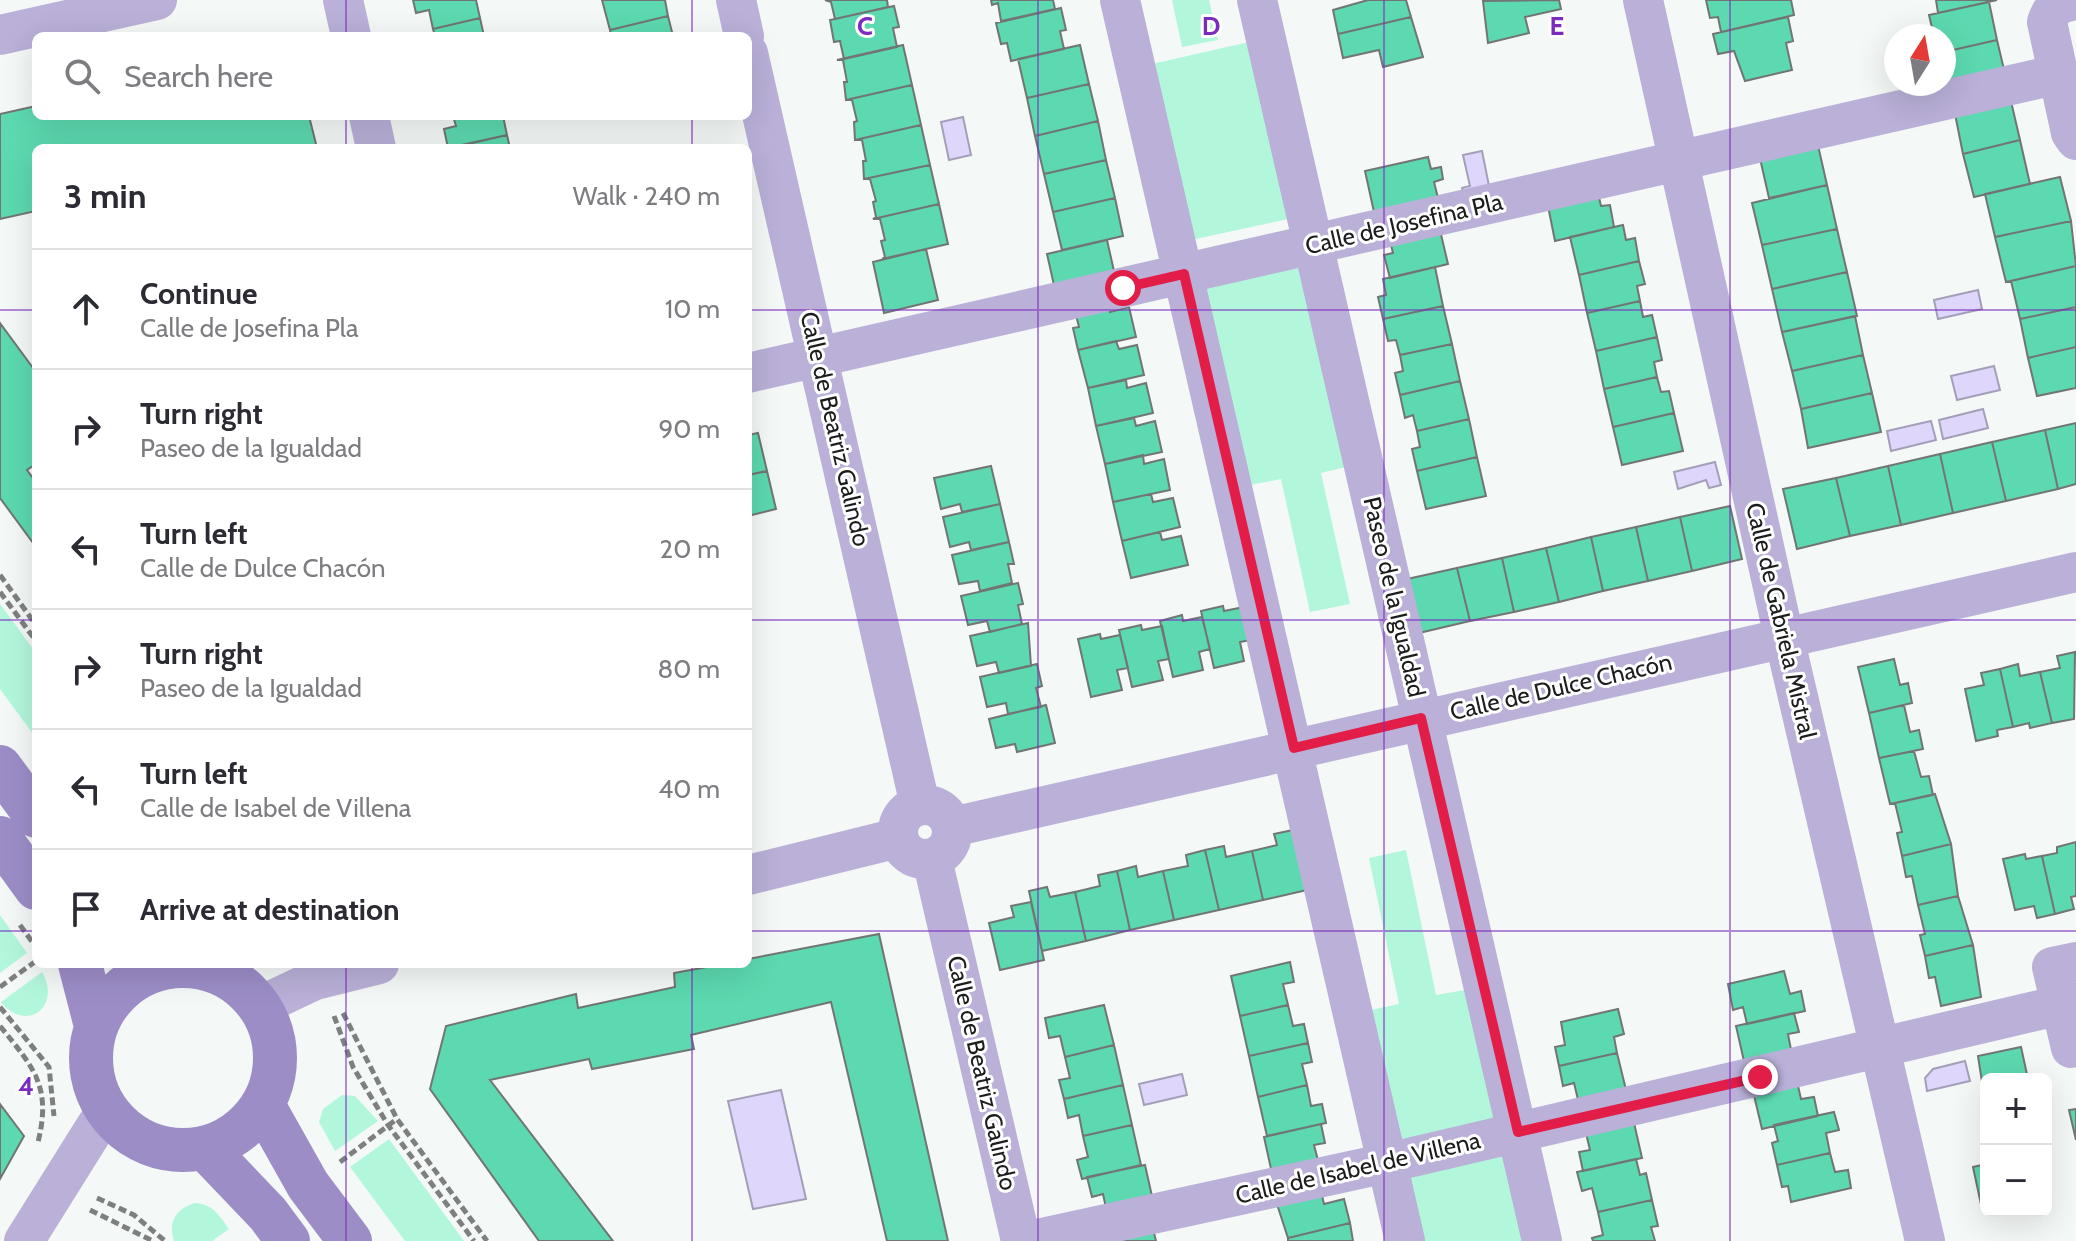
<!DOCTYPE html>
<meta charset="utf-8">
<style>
body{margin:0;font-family:Cabin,sans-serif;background:#f7f7f7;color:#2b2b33}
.controls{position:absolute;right:24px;bottom:24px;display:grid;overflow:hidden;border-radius:12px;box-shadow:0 8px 32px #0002}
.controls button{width:72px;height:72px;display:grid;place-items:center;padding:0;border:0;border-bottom:2px solid #e1e1e2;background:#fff;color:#2b2b33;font:40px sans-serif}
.compass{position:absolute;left:1884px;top:24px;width:72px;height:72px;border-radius:50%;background:#fff;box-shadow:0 8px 32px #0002;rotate:11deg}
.stop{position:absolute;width:24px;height:24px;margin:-18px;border:6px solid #e11d48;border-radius:50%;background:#fff}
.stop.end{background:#e11d48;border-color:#fff;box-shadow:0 2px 8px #0008}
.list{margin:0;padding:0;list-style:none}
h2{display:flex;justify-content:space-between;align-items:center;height:104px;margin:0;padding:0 32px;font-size:34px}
h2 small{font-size:26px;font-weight:400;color:#7c7c81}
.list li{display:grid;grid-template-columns:52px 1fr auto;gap:24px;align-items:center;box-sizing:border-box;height:120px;padding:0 32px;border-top:2px solid #e1e1e2}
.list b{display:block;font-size:30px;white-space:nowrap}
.list p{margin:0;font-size:26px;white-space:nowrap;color:#7c7c81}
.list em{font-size:26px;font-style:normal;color:#7c7c81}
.icon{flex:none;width:44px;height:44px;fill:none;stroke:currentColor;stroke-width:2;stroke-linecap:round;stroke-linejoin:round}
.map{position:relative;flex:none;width:2076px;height:1241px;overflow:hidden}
.search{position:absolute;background:#fff;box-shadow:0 8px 32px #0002;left:32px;top:32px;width:720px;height:88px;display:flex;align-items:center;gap:20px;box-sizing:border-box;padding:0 28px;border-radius:12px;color:#7c7c81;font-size:30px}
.panel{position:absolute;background:#fff;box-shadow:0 8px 32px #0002;left:32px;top:144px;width:720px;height:824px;border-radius:12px}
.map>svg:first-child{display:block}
</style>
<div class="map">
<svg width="2076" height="1241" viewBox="0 0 2076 1241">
<rect width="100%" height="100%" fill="#f4f8f6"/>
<!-- green -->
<path fill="#b2f7dc" d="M1172,0h37l9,40 -36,7z
M1249,42l39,177 -97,21 -39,-176z
M1305,266l45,200 -29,7 29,131 -40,8 -29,-133 -36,7 -44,-197z
M0,604l36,49v85l-36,-49z
M1406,850l30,145 35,-6 28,136 -104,22 -29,-136 33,-7 -30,-146z
M0,915l27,38 -27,20z
M42,972c20,34 -15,62 -41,30z
M342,1095l13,1 23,25 -43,30 -16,-29 4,-13z
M389,1139l75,102h-59l-55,-74z
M1506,1150l21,91h-109l-16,-67z
M194,1203c19,1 24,11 35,26l-17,12h-38c-6,-19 1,-31 20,-38z"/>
<!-- water -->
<path fill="#dfd7fb" stroke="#a49fb8" stroke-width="2" d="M963,117l8,38 -22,5 -8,-38z
M1482,151l8,40 -26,5 -2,-8 8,-2 -7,-31z
M1978,290l4,19 -44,10 -4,-19z
M1994,366l6,24 -43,10 -6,-24z
M1983,409l5,19 -45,11 -4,-19z
M1931,421l5,19 -45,11 -4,-20z
M1715,462l6,23 -12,3 -3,-8 -28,9 -4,-17z
M1965,1061l5,20 -43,10 -2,-13 8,-9z
M1182,1074l5,21 -43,10 -5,-21z
M781,1090l25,109 -53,10 -25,-108z"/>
<!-- building -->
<path fill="#5cd9b0" stroke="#717573" stroke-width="2" d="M413,0h63l4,18 -47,11 -4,-19 -13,3z
M602,0h63l3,16 -58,14z
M825,0h62l1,7 -53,12 -4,-17z
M991,0h62l2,9 -54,12 -3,-18 -6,2z
M1368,0h38l5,17 -73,17 -5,-24z
M1559,0l2,9 -36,8 4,16 -41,10 -5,-42z
M1706,0h85l3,15 -73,17 -3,-15 -8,1z
M1936,0h61l-59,13z
M1989,2l8,38 -53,12v-16h-10l-5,-21z
M894,6l5,21 -6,1 4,19 -53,12 -4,-18 -6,1 -4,-22z
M1061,8l5,22 -6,1 4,18 -53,12 -4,-18 -6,1 -5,-21z
M668,16l5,20h-62l-1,-6z
M1411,17l12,40 -40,10 -4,-17 -36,8 -5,-24z
M1788,17l5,24 -7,2 6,27 -47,11 -11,-30 -16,3 -5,-20z
M480,18l4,18h-49l-2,-7z
M1997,40l9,38 -62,2v-28z
M903,45l9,40 -66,15 -2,-18h3l-4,-22h-6z
M1080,45l9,39 -62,14 -9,-39z
M1089,84l9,37 -63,15 -8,-38z
M912,85l9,40 -66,15 -1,-18 3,-1 -5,-21h-6z
M2010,97l10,43 -57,14 -9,-45z
M36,106v10h273l8,32h-281v63l-36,8v-105z
M453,116h50l4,19 -59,13 -4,-19 12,-3z
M1098,121l8,39 -62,14 -9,-38z
M921,125l9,40 -66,14 -1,-18h3l-4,-21h-7z
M507,135l3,13h-59z
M2020,140l10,44 -56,13 -11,-43z
M1817,141l10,44 -58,13 -10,-44z
M1428,157l3,12 10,-2 2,12 -9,3 4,16 -64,14 -9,-41z
M1106,160l9,38 -62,14 -9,-38z
M930,165l9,39 -66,15 3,-2 -3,-15 3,-1 -6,-22h-6z
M2060,177l11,44 -76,16 -10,-43z
M1827,185l10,44 -75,16 -10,-42z
M1597,189l4,17 9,-1 4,22 -59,14 -8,-40z
M1115,198l8,38 -61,14 -9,-38z
M939,204l9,40 -66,15 3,-2 -4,-16 4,-1 -5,-21h-7z
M2071,221l5,45 -70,16 -11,-45z
M1623,225l3,15 9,-2 4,23 -60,14 -9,-38z
M1439,226l9,38 -58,14 -6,-23 9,-2 -4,-16z
M1837,229l10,43 -75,17 -10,-44z
M1107,240l9,40 -60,14 -9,-40z
M926,249l12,51 -54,13 -11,-51z
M1639,261l6,23 -8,2 3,15 -53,12 -8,-38z
M2076,266v41l-56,12 -9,-38z
M1435,267l8,39 -60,13 -5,-22 8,-2 -3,-16z
M1847,272l10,44 -75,16 -10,-43z
M1108,301l2,11 19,-5 7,30 -58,13 -5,-22 6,-1 -5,-20z
M1640,301l3,16 9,-2 5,22 -61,14 -9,-38z
M1443,306l9,38 -52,11 -4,-15 -8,1 -5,-22z
M2076,307v40l-48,11 -8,-39z
M1855,316l8,39 -71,16 -10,-39z
M0,323l36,49v92l-9,6 9,12v65l-36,-49z
M1657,337l5,23 -8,2 3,15 -53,12 -8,-38z
M1116,341l3,8 18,-4 7,30 -56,13 -10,-38z
M1452,344l8,37 -60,14 -5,-22 8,-2 -3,-16z
M2076,347v41l-39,8 -9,-38z
M1863,355l9,38 -71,16 -9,-38z
M1657,377l4,15 8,-1 5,22 -61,14 -9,-38z
M1126,380l1,8 19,-5 7,30 -57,13 -8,-38z
M1460,381l9,38 -52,12 -4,-16 -8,3 -5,-23z
M1872,393l9,39 -73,16 -7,-39z
M1674,413l9,38 -61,14 -9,-38z
M1134,418l2,8 19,-5 7,31 -57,12 -9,-38z
M1469,419l8,38 -60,14 -5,-22 8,-2 -3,-16z
M2076,423v61l-18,5 -13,-59z
M2045,430l13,59 -52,12 -14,-59z
M758,433l9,38 -19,4v-40z
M1992,442l14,59 -53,12 -13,-59z
M1940,454l13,59 -52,12 -13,-59z
M1143,455l1,9 20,-5 6,31 -57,12 -8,-38z
M1477,457l9,39 -60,13 -9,-38z
M991,466l9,38 -38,8 -2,-8 -19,5 -7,-31z
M1888,466l13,59 -51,11 -14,-58z
M767,471l9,38 -28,7v-41z
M1836,478l14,58 -53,13 -14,-60z
M1151,494l2,8 20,-4 7,29 -58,14 -9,-39z
M1000,504l9,38 -38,8 -2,-8 -19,5 -7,-30z
M1730,506l12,53 -50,12 -12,-54z
M1680,517l12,54 -44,10 -12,-54z
M1636,527l12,54 -45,10 -12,-54z
M1160,532l2,8 19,-4 7,29 -57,13 -9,-37z
M1591,537l12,54 -44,11 -13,-54z
M1009,542l5,22h-6l4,19 -32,8 -2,-10 -19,3 -7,-29z
M1546,548l13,54 -45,10 -12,-54z
M1502,558l12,54 -44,9 -13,-53z
M1457,568l13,53 -51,12 -12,-54z
M1018,583l5,21 -5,1 4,19 -32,8 -3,-11 -19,4 -7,-29z
M1223,606l1,5 20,-4 7,33 -11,2 4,19 -30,7 -13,-57z
M1182,615l1,6 19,-4 8,32 -11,3 4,18 -30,7 -13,-56z
M1028,623l3,43 -32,7 -3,-11 -19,4 -7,-30z
M1141,625l1,5 20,-4 7,33 -11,2 5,19 -31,7 -13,-57z
M1100,634l1,5 19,-4 8,33 -11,2 5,20 -31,7 -13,-58z
M2075,652l-1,67 -22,4 -12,-51 20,-4 -3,-12z
M1894,659l6,26 8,-2 4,20 -43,10 -11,-46z
M1037,664l5,22 -6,2 5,19 -33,7 -2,-11 -19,4 -7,-30z
M2018,664l2,12 20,-4 12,51 -22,5 -1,-5 -16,4 -13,-58z
M2000,669l13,58 -16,3 1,6 -22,5 -11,-52 19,-4 -3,-12z
M1046,705l9,38 -38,9 -2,-8 -19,4 -7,-29z
M1904,705l6,27 9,-2 4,19 -44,9 -10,-45z
M1914,751l7,26 8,-1 4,19 -43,9 -11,-46z
M1935,794l16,50 -49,12 -5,-23 5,-1 -7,-29z
M1293,830l14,60 -44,10 -11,-49 25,-6 -3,-11z
M2076,842v54l-5,1 3,12 -19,5 -13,-58 15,-3v-6z
M1951,844l7,52 -40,9 -6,-29 -6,1 -4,-21z
M1224,846l2,11 26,-6 11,49 -44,10 -14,-60z
M1205,850l14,60 -45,10 -11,-49 25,-5 -2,-11z
M2025,854l1,5 16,-3 13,58 -18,4 -3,-12 -19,4 -12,-51z
M1136,866l2,11 25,-6 11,49 -44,10 -13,-59z
M1117,871l13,59 -44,11 -11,-49 25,-6 -2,-11z
M1047,887l3,10 25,-5 11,49 -44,10 -13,-60z
M1958,896l15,49 -48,11 -5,-21 5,-1 -7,-29z
M1031,902l13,58 -44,10 -11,-47 25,-6 -3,-11z
M879,934l69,307h-61l-56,-239 -140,33 3,14 -102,20 -3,-10 -99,21 123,161h-74l-109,-152 16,-63 130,-32 2,14 97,-21 -1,-14 49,-9h25v-5z
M1973,945l8,52 -40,9 -6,-29 -6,1 -4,-22z
M1290,962l4,20 -11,2 5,21 -48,11 -9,-40z
M1784,971l6,23 11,-3 4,20 -58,13 -4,-17 -10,3 -5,-26z
M1104,1005l10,40 -49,12 -5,-21 -11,2 -4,-20z
M1288,1005l5,21 11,-2 4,19 -59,13 -9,-40z
M1618,1009l6,25 -10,3 3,16 -58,13 -4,-19 10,-2 -4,-23z
M1794,1013l5,19 -11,2 5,26 -47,10 -10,-44z
M1308,1043l4,19 -10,2 5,21 -49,12 -9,-41z
M1114,1045l9,40 -59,14 -5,-19 11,-2 -5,-21z
M2021,1047l7,32h-42v29l-8,-52z
M1617,1053l11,45 -48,10 -6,-25 -11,3 -4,-20z
M1796,1077l5,22 13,-2 4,19 -56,13 -10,-42z
M1123,1085l9,40 -49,11 -4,-21 -11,3 -4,-19z
M1307,1085l4,21 11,-2 4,19 -59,13 -9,-39z
M0,1104l24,32 -24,43z
M2076,1109v31l-7,-30z
M1834,1112l5,18 -13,3 4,20 -53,12 -5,-22 6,-2 -4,-16z
M1632,1114l10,44 -59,13 -4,-19 11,-2 -6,-25z
M1321,1124l4,19 -11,2 6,23 -47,10 -9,-41z
M1132,1125l9,40 -59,14 -5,-19 11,-3 -5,-21z
M1830,1153l5,19 13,-2 3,18 -60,14 -3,-16 -6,1 -5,-22z
M1636,1159l4,16 6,-2 6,27 -54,12 -6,-24 -10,3 -5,-19z
M1986,1164v44l-4,1 -9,-42z
M1145,1165l9,40 -46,12 -5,-23 -11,3 -5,-20z
M1320,1187l4,17 20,-5 6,24 -62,15 -13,-40z
M1652,1200l6,26 -7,1 4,14h-62l-1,-3 11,-3 -5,-23z
M1350,1223l3,18h-65v-3z
M1152,1225l4,16h-42z"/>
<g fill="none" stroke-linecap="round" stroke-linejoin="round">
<!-- path -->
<path stroke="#7e807f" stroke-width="5" stroke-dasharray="8 4" stroke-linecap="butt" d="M0,575l36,50
M0,592l36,49
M20,925l16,22
M0,987l36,-26
M0,1007l49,60 5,49
M343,1013l54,106 90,122
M334,1016l19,51 35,58 86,116
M0,1026c33,41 52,60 38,116
M340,1162l57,-43
M97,1198l37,17 31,26
M90,1210l63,31"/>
<!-- street -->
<path stroke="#bab0d8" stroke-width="40" d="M343,0l8,36
M736,0l8,36
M1120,0l285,1241
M1257,0l285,1241
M1643,0l141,637 141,604
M2075,0c-15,3 -23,6 -28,22l24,111 5,7
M0,35l157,-35
M748,53l172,752
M369,116l7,32
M748,373l1311,-299
M898 832a27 27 0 1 1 54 0a27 27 0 1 1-54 0Z
M952,827l1124,-255
M932,859l89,382
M748,875l150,-37
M2076,962l-24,5 19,81 5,-1
M260,1006l55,-26 64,-16
M24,1241l72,-115 13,-13
M1028,1241l359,-78 674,-158"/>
<!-- secondary -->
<path stroke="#9c8dc7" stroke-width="44" d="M0,767l36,49
M0,838l36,50
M80,964l16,62
M91 1058a92 92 0 1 1 184 0a92 92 0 1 1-184 0Z
M263,1105l45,80 42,56
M205,1148l63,66 20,27"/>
</g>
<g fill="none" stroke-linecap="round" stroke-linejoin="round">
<!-- route -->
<path stroke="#e11d48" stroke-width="10" d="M1123,288l61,-14 110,474 127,-30 97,414 242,-55"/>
</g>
<!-- grid -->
<path fill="none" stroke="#7b2cbf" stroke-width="2" stroke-opacity="0.55" d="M346,0v36M692,0v36M1038,0v1241M1384,0v1241M1730,0v1241M346,116v32M692,116v32M0,310h36M748,310h1328M0,620h36M748,620h1328M0,931h36M748,931h1328M346,964v277M692,964v277"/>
<g text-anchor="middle" stroke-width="6" stroke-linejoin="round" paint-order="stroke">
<!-- street labels -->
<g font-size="24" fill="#1b1c1c" stroke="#fff">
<text transform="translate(1404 224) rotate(-13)" y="8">Calle de Josefina Pla</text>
<text transform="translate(835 429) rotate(77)" y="8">Calle de Beatriz Galindo</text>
<text transform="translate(1394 597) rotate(77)" y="8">Paseo de la Igualdad</text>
<text transform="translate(1781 621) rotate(77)" y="8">Calle de Gabriela Mistral</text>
<text transform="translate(1561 687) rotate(-13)" y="8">Calle de Dulce Chacón</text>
<text transform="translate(982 1073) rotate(77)" y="8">Calle de Beatriz Galindo</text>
<text transform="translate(1358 1168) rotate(-13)" y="8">Calle de Isabel de Villena</text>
</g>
</g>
<g font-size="26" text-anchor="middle" font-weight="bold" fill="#7b2cbf" stroke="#fff" stroke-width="6" stroke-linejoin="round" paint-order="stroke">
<text x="865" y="35">C</text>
<text x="1211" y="35">D</text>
<text x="1557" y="35">E</text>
<text x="26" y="1095">4</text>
</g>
</svg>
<div class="controls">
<button>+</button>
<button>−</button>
</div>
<svg class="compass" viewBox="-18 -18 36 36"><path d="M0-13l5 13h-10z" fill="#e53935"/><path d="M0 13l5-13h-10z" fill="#7c7c81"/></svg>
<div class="stop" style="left:1123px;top:288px"></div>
<div class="stop end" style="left:1760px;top:1077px"></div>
<div class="search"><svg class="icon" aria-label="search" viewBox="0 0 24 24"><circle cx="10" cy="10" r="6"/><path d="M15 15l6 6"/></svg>Search here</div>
<section class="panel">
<h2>3 min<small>Walk · 240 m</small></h2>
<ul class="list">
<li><svg class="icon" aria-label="ahead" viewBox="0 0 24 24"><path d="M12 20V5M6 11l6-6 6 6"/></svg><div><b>Continue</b><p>Calle de Josefina Pla</p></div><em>10 m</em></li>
<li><svg class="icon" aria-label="right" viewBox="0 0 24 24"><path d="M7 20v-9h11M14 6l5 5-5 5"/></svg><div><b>Turn right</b><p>Paseo de la Igualdad</p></div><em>90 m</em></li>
<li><svg class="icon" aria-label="left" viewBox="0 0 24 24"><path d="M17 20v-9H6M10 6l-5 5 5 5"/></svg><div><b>Turn left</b><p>Calle de Dulce Chacón</p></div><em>20 m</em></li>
<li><svg class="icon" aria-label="right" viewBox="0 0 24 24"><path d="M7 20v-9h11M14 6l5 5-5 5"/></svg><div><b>Turn right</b><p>Paseo de la Igualdad</p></div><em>80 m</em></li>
<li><svg class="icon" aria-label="left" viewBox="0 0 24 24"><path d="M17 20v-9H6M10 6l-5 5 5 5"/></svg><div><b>Turn left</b><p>Calle de Isabel de Villena</p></div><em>40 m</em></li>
<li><svg class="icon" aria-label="arrive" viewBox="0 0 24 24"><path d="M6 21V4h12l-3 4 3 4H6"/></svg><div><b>Arrive at destination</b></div></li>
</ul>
</section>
</div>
